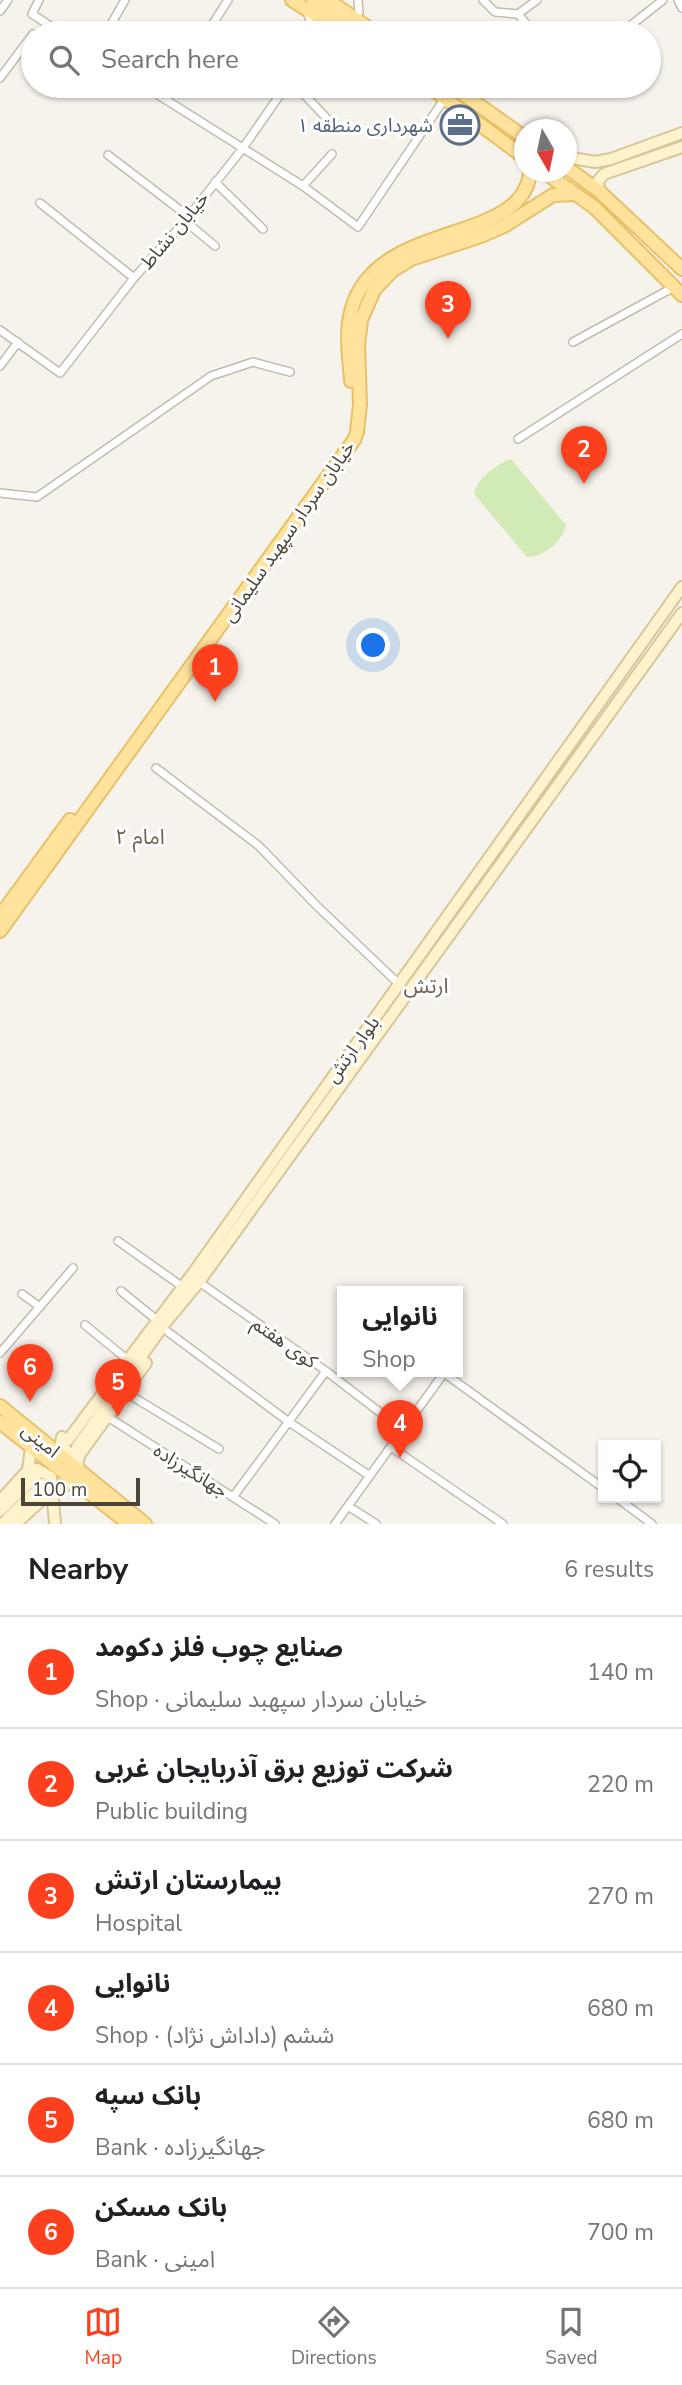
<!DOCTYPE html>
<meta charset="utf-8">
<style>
body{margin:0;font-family:"Nunito Sans","Noto Sans Arabic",sans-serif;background:#f2f2f2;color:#202124}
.controls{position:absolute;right:21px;bottom:21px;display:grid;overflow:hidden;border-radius:0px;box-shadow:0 2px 5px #0004}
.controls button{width:63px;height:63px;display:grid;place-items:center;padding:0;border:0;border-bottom:2px solid #e0e0e0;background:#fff;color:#202124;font:35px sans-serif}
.compass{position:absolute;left:514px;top:119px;width:63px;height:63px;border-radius:50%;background:#fff;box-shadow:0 2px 5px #0004;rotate:171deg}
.scale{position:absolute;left:21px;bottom:18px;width:119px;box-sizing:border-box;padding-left:7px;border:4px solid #4b4439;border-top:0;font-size:19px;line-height:24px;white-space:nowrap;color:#4b4439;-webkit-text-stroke:5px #fff;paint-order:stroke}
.you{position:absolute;left:374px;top:646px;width:24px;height:24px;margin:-18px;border:5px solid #fff;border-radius:50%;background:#1a73e8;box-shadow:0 0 0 10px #1a73e833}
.badge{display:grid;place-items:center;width:46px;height:46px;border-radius:50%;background:#fc3f1d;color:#fff;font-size:23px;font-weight:700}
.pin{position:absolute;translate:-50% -58px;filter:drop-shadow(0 2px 4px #0008)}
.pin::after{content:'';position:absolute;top:37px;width:24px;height:21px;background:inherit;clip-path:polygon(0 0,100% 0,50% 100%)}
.popup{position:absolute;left:337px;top:1286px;width:126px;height:91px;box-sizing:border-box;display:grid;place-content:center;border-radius:0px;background:#fff;filter:drop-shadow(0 2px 5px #0005);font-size:23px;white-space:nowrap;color:#757577}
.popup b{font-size:26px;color:#202124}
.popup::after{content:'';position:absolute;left:50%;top:100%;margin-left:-14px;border:14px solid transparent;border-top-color:#fff}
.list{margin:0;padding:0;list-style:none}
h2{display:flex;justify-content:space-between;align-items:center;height:91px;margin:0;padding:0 28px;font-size:30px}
h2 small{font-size:23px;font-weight:400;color:#757577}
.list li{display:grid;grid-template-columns:46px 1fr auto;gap:21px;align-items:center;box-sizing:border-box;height:112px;padding:0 28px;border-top:2px solid #e0e0e0}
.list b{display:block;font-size:26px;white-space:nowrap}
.list p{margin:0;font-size:23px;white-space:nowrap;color:#757577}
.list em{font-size:23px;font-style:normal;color:#757577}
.icon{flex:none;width:38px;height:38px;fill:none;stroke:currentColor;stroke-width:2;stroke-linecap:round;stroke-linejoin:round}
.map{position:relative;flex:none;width:682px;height:1524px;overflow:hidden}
.search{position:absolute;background:#fff;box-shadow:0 2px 5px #0004;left:21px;right:21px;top:21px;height:77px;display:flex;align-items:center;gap:18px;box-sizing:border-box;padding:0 24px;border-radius:38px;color:#757577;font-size:26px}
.sheet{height:763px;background:#fff}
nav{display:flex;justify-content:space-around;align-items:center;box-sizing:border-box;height:98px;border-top:2px solid #e0e0e0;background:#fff;font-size:19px;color:#757577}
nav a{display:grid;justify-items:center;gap:4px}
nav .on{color:#fc3f1d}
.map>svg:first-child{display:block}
</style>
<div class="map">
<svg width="682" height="1524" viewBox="0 0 682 1524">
<rect width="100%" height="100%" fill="#f6f3ec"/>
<!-- green -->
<path fill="#d2eab5" d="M507,460h5l54,65c-3,16 -22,32 -39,32l-53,-63c4,-17 18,-25 33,-34z"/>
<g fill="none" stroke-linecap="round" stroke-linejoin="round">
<!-- street casing -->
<g stroke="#c2bbae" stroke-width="10">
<path id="street" d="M39,0l-7,14 29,19
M358,0l1,12
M483,0l12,12 23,2 19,-14
M678,0l4,8
M0,11l8,-11
M307,11l7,22
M518,14l16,19
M106,33l19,-33
M207,33l21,-33
M621,33l42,-33
M0,78l33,-44
M144,86l159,100 55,41 87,-129
M296,86l39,41
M70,91l3,-5
M164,98l9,-12
M108,155l80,61
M215,182l48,47
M303,186l29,-32
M40,203l94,75
M185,221l30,25
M0,330l60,43 74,-95 51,-57 58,-73 43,-62
M573,342l101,-55
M0,366l18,-24
M518,439l164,-105
M0,493l37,4 174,-121 42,-14 37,10
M156,768l103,78 57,59 83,79
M118,1241l62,44
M199,1282l127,89 77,59
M121,1291l32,26
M22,1294l18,13
M85,1325l38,31
M168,1332l121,90 81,54
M0,1353l73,-85
M125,1392l94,57
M108,1417l167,107
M391,1447l112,77
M233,1497l93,-126
M617,1498l35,26
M348,1506l28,18
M335,1524l109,-151 159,115"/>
</g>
<!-- secondary casing -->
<g stroke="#d6c79b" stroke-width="14">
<path id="secondary" d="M566,157l29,5 16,-3 71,-26
M599,191l-1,-10 6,-7 78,-27
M62,1437l-1,7c5,6 10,13 19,10
M68,1440l123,-164 491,-689
M77,1447l88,-124 34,-41 483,-669
M28,1470l9,-1 14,8 4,47
M81,1472l-4,-8 3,-10 66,-91
M0,1501l28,-31 3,-22
M0,1511l36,-35
M2,1524l41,-40
M15,1524c18,-15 37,-38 60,-42"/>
</g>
<!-- primary casing -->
<g stroke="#e6c16a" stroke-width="16">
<path id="primary" d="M292,0l51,33
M313,0l47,33
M328,0l48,33
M428,86l96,71
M452,86l72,51
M566,167l33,24 83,78
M544,172l50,35 88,88
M351,381c-1,-19 -5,-40 -2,-59 14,-106 175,-73 181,-150
M0,916l70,-96
M0,931l354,-491 3,-8 3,-28 -2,-58 3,-26 13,-30 18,-19 19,-12 70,-23 23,-10 49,-31 22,-1
M0,1406l145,118
M0,1422l129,102"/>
</g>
<!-- street -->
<use href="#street" stroke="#fff" stroke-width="7"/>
<!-- secondary -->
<use href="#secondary" stroke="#fff3cd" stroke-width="10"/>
<!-- primary -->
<use href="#primary" stroke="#ffe39c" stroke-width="12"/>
</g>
<!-- icons -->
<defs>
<g id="office-ring" transform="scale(2.0125)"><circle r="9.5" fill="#fff" stroke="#5c6f8a" stroke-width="1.5"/><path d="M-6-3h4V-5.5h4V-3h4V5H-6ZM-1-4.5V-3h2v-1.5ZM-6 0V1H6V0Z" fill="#5c6f8a"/></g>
</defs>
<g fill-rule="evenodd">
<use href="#office-ring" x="460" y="125"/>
</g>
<g text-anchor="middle" stroke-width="6" stroke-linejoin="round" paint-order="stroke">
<!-- service labels -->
<g font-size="19" fill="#4e5e75" stroke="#fff" text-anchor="end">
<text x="433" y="132">شهرداری منطقه ۱</text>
</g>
<!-- street labels -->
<g font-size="19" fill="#4b4439" stroke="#fff">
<text transform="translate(174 230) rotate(-50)" y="7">خیابان نشاط</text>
<text transform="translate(288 531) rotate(-55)" y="7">خیابان سردار سپهبد سلیمانی</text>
<text transform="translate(352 1049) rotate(-54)" y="7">بلوار ارتش</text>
<text transform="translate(285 1342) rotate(35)" y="7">کوی هفتم</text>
<text transform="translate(41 1440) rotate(39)" y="7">امینی</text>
<text transform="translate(191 1470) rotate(32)" y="7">جهانگیرزاده</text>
</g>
<!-- neighbourhood labels -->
<g font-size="21" fill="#6e6250" stroke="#fff">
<text x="140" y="844">امام ۲</text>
<text x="426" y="993">ارتش</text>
</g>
</g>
</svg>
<div class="controls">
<button><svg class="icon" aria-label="locate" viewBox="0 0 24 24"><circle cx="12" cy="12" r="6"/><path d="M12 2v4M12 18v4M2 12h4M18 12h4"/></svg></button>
</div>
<svg class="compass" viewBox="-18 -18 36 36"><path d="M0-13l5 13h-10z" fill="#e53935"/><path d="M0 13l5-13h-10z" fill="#757577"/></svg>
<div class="scale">100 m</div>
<div class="you"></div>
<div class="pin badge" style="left:215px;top:702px">1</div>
<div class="pin badge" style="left:584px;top:484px">2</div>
<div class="pin badge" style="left:448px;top:339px">3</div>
<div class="pin badge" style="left:400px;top:1458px">4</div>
<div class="popup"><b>نانوایی</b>Shop</div>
<div class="pin badge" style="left:118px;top:1417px">5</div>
<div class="pin badge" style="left:30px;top:1402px">6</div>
<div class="search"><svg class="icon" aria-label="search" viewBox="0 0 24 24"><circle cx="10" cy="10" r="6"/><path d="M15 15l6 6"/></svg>Search here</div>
</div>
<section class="sheet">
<h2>Nearby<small>6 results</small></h2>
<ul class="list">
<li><span class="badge">1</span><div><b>صنایع چوب فلز دکومد</b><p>Shop · خیابان سردار سپهبد سلیمانی</p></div><em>140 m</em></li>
<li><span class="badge">2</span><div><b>شرکت توزیع برق آذربایجان غربی</b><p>Public building</p></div><em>220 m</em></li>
<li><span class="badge">3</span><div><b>بیمارستان ارتش</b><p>Hospital</p></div><em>270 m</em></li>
<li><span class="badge">4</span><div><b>نانوایی</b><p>Shop · ششم (داداش نژاد)</p></div><em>680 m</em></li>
<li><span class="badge">5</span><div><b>بانک سپه</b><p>Bank · جهانگیرزاده</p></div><em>680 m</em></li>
<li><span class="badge">6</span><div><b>بانک مسکن</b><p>Bank · امینی</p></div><em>700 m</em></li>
</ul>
</section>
<nav>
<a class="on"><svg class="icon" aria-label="map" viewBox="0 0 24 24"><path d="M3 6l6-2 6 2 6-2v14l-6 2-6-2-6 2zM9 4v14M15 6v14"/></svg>Map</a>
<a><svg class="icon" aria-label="directions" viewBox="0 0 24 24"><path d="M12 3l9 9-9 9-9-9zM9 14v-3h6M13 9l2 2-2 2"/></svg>Directions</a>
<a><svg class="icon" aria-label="saved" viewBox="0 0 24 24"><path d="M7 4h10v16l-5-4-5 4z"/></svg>Saved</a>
</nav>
